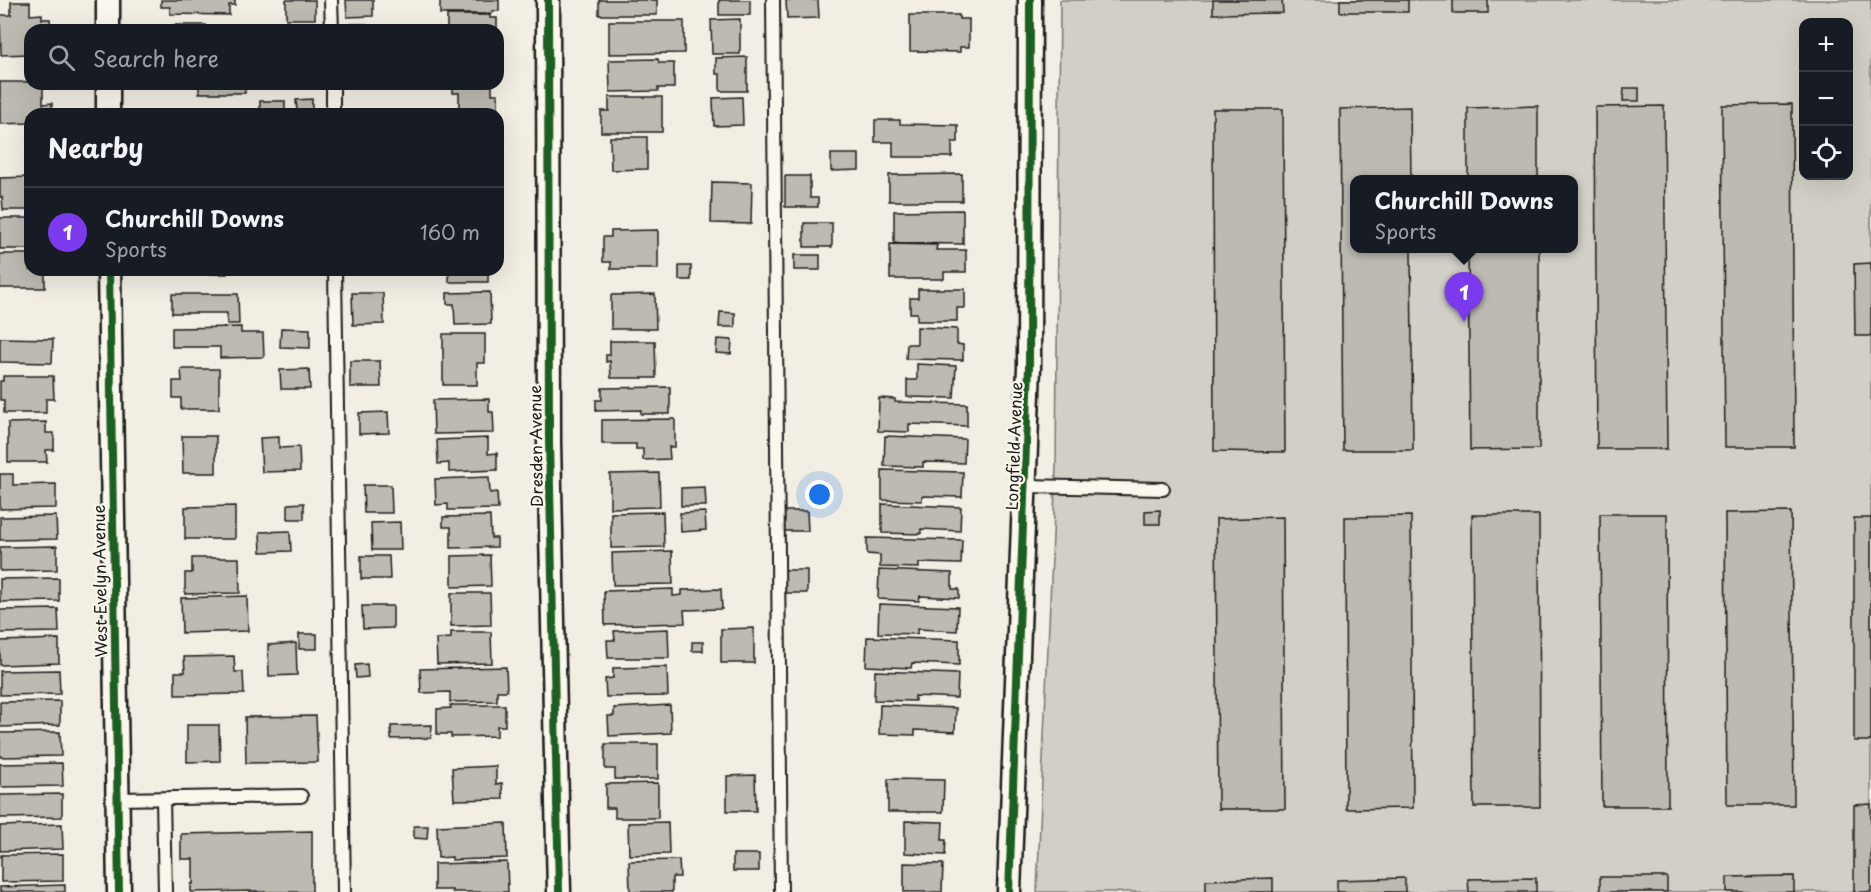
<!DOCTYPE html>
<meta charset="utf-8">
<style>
body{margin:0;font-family:"Playpen Sans",sans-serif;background:#20242c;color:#f1f3f6}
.controls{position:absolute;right:18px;top:18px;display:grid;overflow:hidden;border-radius:12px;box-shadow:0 6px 24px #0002}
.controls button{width:54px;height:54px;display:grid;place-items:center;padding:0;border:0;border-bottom:2px solid #363941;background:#171b24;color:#f1f3f6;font:30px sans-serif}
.you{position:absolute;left:820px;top:495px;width:21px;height:21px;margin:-15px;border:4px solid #fff;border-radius:50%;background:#1a73e8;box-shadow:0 0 0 9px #1a73e833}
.badge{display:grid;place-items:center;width:39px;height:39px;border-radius:50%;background:#7c3aed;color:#fff;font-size:20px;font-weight:700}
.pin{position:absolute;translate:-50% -50px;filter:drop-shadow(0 2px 3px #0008)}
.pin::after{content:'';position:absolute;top:32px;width:21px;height:18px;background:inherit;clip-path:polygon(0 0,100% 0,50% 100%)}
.popup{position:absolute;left:1350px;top:175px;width:228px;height:78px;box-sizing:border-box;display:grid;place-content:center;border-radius:12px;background:#171b24;filter:drop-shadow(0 2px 4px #0005);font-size:20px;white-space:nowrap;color:#9ea1a6}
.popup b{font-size:22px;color:#f1f3f6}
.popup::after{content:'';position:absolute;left:50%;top:100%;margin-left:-12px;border:12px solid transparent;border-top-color:#171b24}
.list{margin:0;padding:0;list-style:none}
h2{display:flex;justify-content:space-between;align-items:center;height:78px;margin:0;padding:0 24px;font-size:26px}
h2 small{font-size:20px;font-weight:400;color:#9ea1a6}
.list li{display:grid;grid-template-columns:39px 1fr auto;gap:18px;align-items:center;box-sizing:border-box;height:90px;padding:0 24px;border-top:2px solid #363941}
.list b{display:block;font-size:22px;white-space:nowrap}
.list p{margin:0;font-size:20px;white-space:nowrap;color:#9ea1a6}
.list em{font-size:20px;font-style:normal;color:#9ea1a6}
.icon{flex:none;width:33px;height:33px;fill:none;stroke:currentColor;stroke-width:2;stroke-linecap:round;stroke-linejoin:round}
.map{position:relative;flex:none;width:1871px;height:892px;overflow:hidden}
.search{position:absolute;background:#171b24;box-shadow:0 6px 24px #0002;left:24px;top:24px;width:480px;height:66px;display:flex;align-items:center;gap:15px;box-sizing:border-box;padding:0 21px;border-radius:18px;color:#9ea1a6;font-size:22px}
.panel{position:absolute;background:#171b24;box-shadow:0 6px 24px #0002;left:24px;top:108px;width:480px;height:168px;border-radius:18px}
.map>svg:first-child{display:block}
</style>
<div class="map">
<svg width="1871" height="892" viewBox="0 0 1871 892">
<rect width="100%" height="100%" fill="#f2eee4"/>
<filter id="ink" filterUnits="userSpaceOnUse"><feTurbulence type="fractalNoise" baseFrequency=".0167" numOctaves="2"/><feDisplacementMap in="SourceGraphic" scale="12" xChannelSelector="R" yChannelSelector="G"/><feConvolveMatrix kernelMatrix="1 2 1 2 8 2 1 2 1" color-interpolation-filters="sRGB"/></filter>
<g filter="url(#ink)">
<!-- green -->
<path fill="#d2cfc6" stroke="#777671" stroke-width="1.5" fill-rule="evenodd" d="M1060,0h811v892h-834l19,-424zM1804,22h44v154h-44zM1354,180h220v68h-220z"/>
<!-- building -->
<path fill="#bdbab1" stroke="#1c1c1c" stroke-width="1.5" d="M161,0h74v5h-6v10l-59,-1v-7h-9z
M286,0h29v19h-29z
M346,0h27v16l-26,1z
M440,0h59v11h-7v3h-52z
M599,0h58v15h-58z
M719,0h31v15h-31z
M786,0h32l1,18 -32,1z
M1213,0h69l1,13 -70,1z
M1340,0h68v12h-68z
M1453,0h35v13h-35z
M11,2h19v13l12,-1v5h8l1,11h-21v24l-29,1 -1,-40h11z
M447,15h43v3h7v12h-50z
M910,15h49v4h10v28h-9v5l-50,-1z
M740,19v35h-28l-1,-34z
M609,21h75v32l-75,1z
M351,24h15v6h-15z
M173,25h33v3h10v2h-43z
M747,57v34h-27v-17h-4v-16z
M658,59l1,4h15v25h-16v3l-48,1 -1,-32z
M0,82h30v2h13v20l9,-1v11h-22v9l-30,1z
M199,84h46v9h-46z
M392,84h38v3l-38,1z
M453,84h39v10h6v17h-7v3h-32v-21h-6z
M1624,88h15v13h-16z
M609,97h53v35h-61v-21h8z
M742,97l1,28 -29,1 -1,-28z
M312,99v11l-15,1 -1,-11z
M260,101h25v13h-58v-2h33z
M1792,104l2,343h-69l-3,-342z
M1538,106v74h-70v-72z
M1664,106l3,343h-70l-2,-342z
M1410,107l1,73h-57v68h57l2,202h-70l-3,-341z
M1213,109h70l2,343 -71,-1z
M875,120h25v4l58,1v17h-6v15h-59v-15h-18z
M610,137h37v32l-36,1z
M498,139h2v28h-2z
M831,154h28v16l-28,1z
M962,174v27h-73v-26z
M785,176h25v22h8v9h-33z
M30,177v33h-27l-1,-13h-2v-19z
M712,182l40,1 -1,41 -40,-1z
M963,210v34l-69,-1v-32z
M0,218h30v31h-30z
M804,223h28v24h-28z
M658,230v39h-47v-7h-8v-25h8v-6z
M890,244l47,1 -1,5h30v22h-22v7h-54z
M1468,248h71v201l-69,1z
M0,254h30v16h15v18h-45z
M794,255h26v15h-26z
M1871,263v73h-16l-1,-72z
M679,266h12v14h-12z
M171,270h56v4h-56z
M449,270h39v12h-39z
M918,289h47v19h-8v13h-40v-8h-7v-15h8z
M490,292l1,32 -36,1 -1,-21h-7v-11z
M352,293h31l1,31 -31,1z
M172,294h66l1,30h-12v-11h-55z
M655,294l1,35h-45v-34z
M720,312l15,1v14h-16z
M241,327v6h22l1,24 -44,1v-11h-48v-19z
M917,327l40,2v15l6,1v15l-57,-1 1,-15h10z
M281,328l29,1v19l-30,-1z
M443,334h42v29h-8v22h-34z
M0,338l53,1 -1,24 -52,-1z
M717,339l15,1 -1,14 -15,-1z
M610,341h45l1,37h-45l-1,-17 -4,1v-7h4z
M350,361h30l1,26h-31z
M917,364l39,2 -2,32 -47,-1v-17h10z
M181,369h38v40h-38v-11h-8v-17h9z
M309,369l1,20h-29l-1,-19z
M3,376h50l1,23h-8v14h-42v-13h-4v-19h3z
M670,387v27h-29v-4l-45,1v-11h6v-12z
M879,398l16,1v3l72,2v22l-58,-2v8l-31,-1z
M489,399v13h4l1,21 -60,1 -1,-34z
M388,412l1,21 -30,1v-21z
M675,419v28h-6l1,12 -27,1v-11h-7v-5h-34v-24z
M46,422v11h8v17h-8l1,12h-39v-39z
M182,436h34v37h-33z
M885,436l80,3 -1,24 -41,-1v5l-39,-1z
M279,437v11l20,-1 1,24 -38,1 -2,-34z
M488,438v16l9,-1v17l-48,2v-9l-11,1 -1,-24z
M882,470l81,2 -1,25 -40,-1v5l-40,-1z
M659,473l1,34 -50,1v-34z
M0,474h13v11l43,-1v24l-56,1z
M489,477l1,16 7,-1 1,17 -50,1v-6l-12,1 -1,-26z
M823,481l1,14 -13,1 -1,-14z
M363,485h28l1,28h-28z
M705,487l1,19h-25v-18z
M304,503v16h-16v-15z
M882,504l79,3 -1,24 -39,-2v5l-39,-1z
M235,506v33h-50v-32z
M1160,510v14h-15v-13z
M779,511h28l1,20h-29z
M663,512l1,35 -53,1v-35z
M705,512l1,18 -25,2 -1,-19z
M1791,512l3,293h-67l-2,-292z
M1600,514h67l1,292h-66z
M1472,515h67l1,292h-66z
M56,516l1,23 -57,1v-23z
M490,516l1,22h6v9l-46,1v-21h-8v-10z
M1411,516l2,292 -67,1 -1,-292z
M1283,517l2,292h-67l-2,-290z
M1854,518h17v223h-17z
M400,522l1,28h-29l-1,-27z
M290,531l1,20 -30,1 -1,-20z
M867,538l95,2 -1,24 -42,-1v5l-39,-1v-12l-13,-1z
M57,546v24l-57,1v-24z
M672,551l1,33 -60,1 -1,-32z
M490,555l1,31 -39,1v-31z
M361,556h28l1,23h-29z
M192,558h47l1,35 -55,1v-21h7z
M784,570h23v23h-24z
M879,570l73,3v16h7v9l-39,-2 -1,5 -41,-2z
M59,578v23l-59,1v-23z
M673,589v7l9,-1v-5l39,-1 1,20 -38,1 1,13 -80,2 -1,-34z
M451,593h39l1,32 -40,1z
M247,596l1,35 -66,2 -1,-35z
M879,604l79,3 -1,24 -40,-2v5l-39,-1z
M362,606h31v22l-30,1z
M58,609l1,23 -59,1v-23z
M754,628v35h-33v-34z
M668,629l1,29h-61l-1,-18h8l-1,-9z
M451,632h40l1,31 -55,1 -1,-25 15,-1z
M299,634h18v15h-18z
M867,637l92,3v25l-47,-2 -1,5 -45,-2z
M59,639v24l-59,2v-24z
M692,642h11v9h-11z
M296,643l1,32 -28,1 -1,-31z
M234,656l1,16h8l1,22 -69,1v-23h10l-1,-15z
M367,664l1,13 -12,1 -1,-13z
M506,667l1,24h-10v10l-47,1v-10l-29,1 -1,-24z
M667,667l1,29 -62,1 -1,-18 8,-1v-10z
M59,670l1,24 -60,1v-24z
M875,671l83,3 -1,24 -42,-2v5l-41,-1z
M60,701v24l-60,2v-25z
M450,705h55v21h-8v10l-46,1v-3h-14v-25l14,-1z
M670,705l1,28 -62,3 -1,-20h6v-8z
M880,705l76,3 -1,24 -40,-2v5l-36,-1z
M316,716l2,46 -72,1 -1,-46z
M187,725h32l1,36 -33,1z
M432,725l-1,13 -40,1v-13z
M60,732l1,24 -61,1v-24z
M605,744h53v35h-43v-10h-10z
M62,763l1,23 -63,1v-23z
M496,766v18l6,-1 1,16 -49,1 -2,-32z
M755,775l1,36h-29v-35z
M888,779l56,1 -1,32h-55z
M658,783v35h-43v-10h-9v-24z
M62,794v23l-62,1v-23z
M1871,804v88h-17v-87z
M905,821l38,1 -1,18h4l-1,15 -40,-2z
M668,822l1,32 -40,1 -1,-32z
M506,823l1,35 -55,2v-3l-14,1 -1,-32z
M62,824l1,25 -63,2v-25z
M414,826h14l-1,13 -13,-1z
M312,831v61h-55v-1l-66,1v-8h2v-25h-12v-25z
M63,854v27l-62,1v-27z
M733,854h26v17h-26z
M679,860l1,17h-8v15h-42l-1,-31z
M507,862l1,30h-56v-2h-18v-26z
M904,863l39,1 -1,28h-38z
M1794,876v16h-67v-15z
M1600,877h67v15h-67z
M1273,878v14h-67v-12z
M1405,878v14h-68v-12z
M1536,878v14h-67l-1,-13z
M65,885v7h-65v-5z"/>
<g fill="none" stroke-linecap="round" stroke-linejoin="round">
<!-- service casing -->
<g stroke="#1c1c1c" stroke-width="16">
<path id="service" d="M331,0l1,30
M773,0l8,892
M333,84v30
M335,270l9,622
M1026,486l137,3
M118,799l183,-3
M163,799l2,93"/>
</g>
<!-- minor casing -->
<g stroke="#1c1c1c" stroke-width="27">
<path id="minor" d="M108,0v30
M548,0l1,442 10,450
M108,84v30
M109,270l10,622
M1009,892l20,-525 1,-367"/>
</g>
<!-- service -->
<use href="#service" stroke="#fbf7ec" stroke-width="12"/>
<!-- minor -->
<use href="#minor" stroke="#fbf7ec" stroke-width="22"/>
<!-- cycleway casing -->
<g stroke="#fbf7ec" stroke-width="11">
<path id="cycleway" d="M548,0l1,442 10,450
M109,270l10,622
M1009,892l20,-525 1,-367"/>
</g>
<!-- cycleway -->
<use href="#cycleway" stroke="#1b5e20" stroke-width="8"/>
</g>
</g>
<g text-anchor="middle" stroke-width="4.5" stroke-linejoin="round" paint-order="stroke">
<!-- street labels -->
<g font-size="16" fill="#1c1c1c" stroke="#fbf7ec">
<text transform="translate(536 446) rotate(-91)" y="6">Dresden Avenue</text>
<text transform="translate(1014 446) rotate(-88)" y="6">Longfield Avenue</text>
<text transform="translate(100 581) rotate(-91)" y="6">West Evelyn Avenue</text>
</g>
</g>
</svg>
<div class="controls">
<button>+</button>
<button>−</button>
<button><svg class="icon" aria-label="locate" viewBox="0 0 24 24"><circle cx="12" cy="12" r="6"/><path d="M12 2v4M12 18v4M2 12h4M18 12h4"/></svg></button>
</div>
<div class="you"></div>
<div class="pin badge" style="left:1464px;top:322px">1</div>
<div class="popup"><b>Churchill Downs</b>Sports</div>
<div class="search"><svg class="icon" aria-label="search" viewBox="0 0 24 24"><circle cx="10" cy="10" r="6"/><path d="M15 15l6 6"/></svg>Search here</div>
<section class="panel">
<h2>Nearby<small></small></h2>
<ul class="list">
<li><span class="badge">1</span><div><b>Churchill Downs</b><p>Sports</p></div><em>160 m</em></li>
</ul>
</section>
</div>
